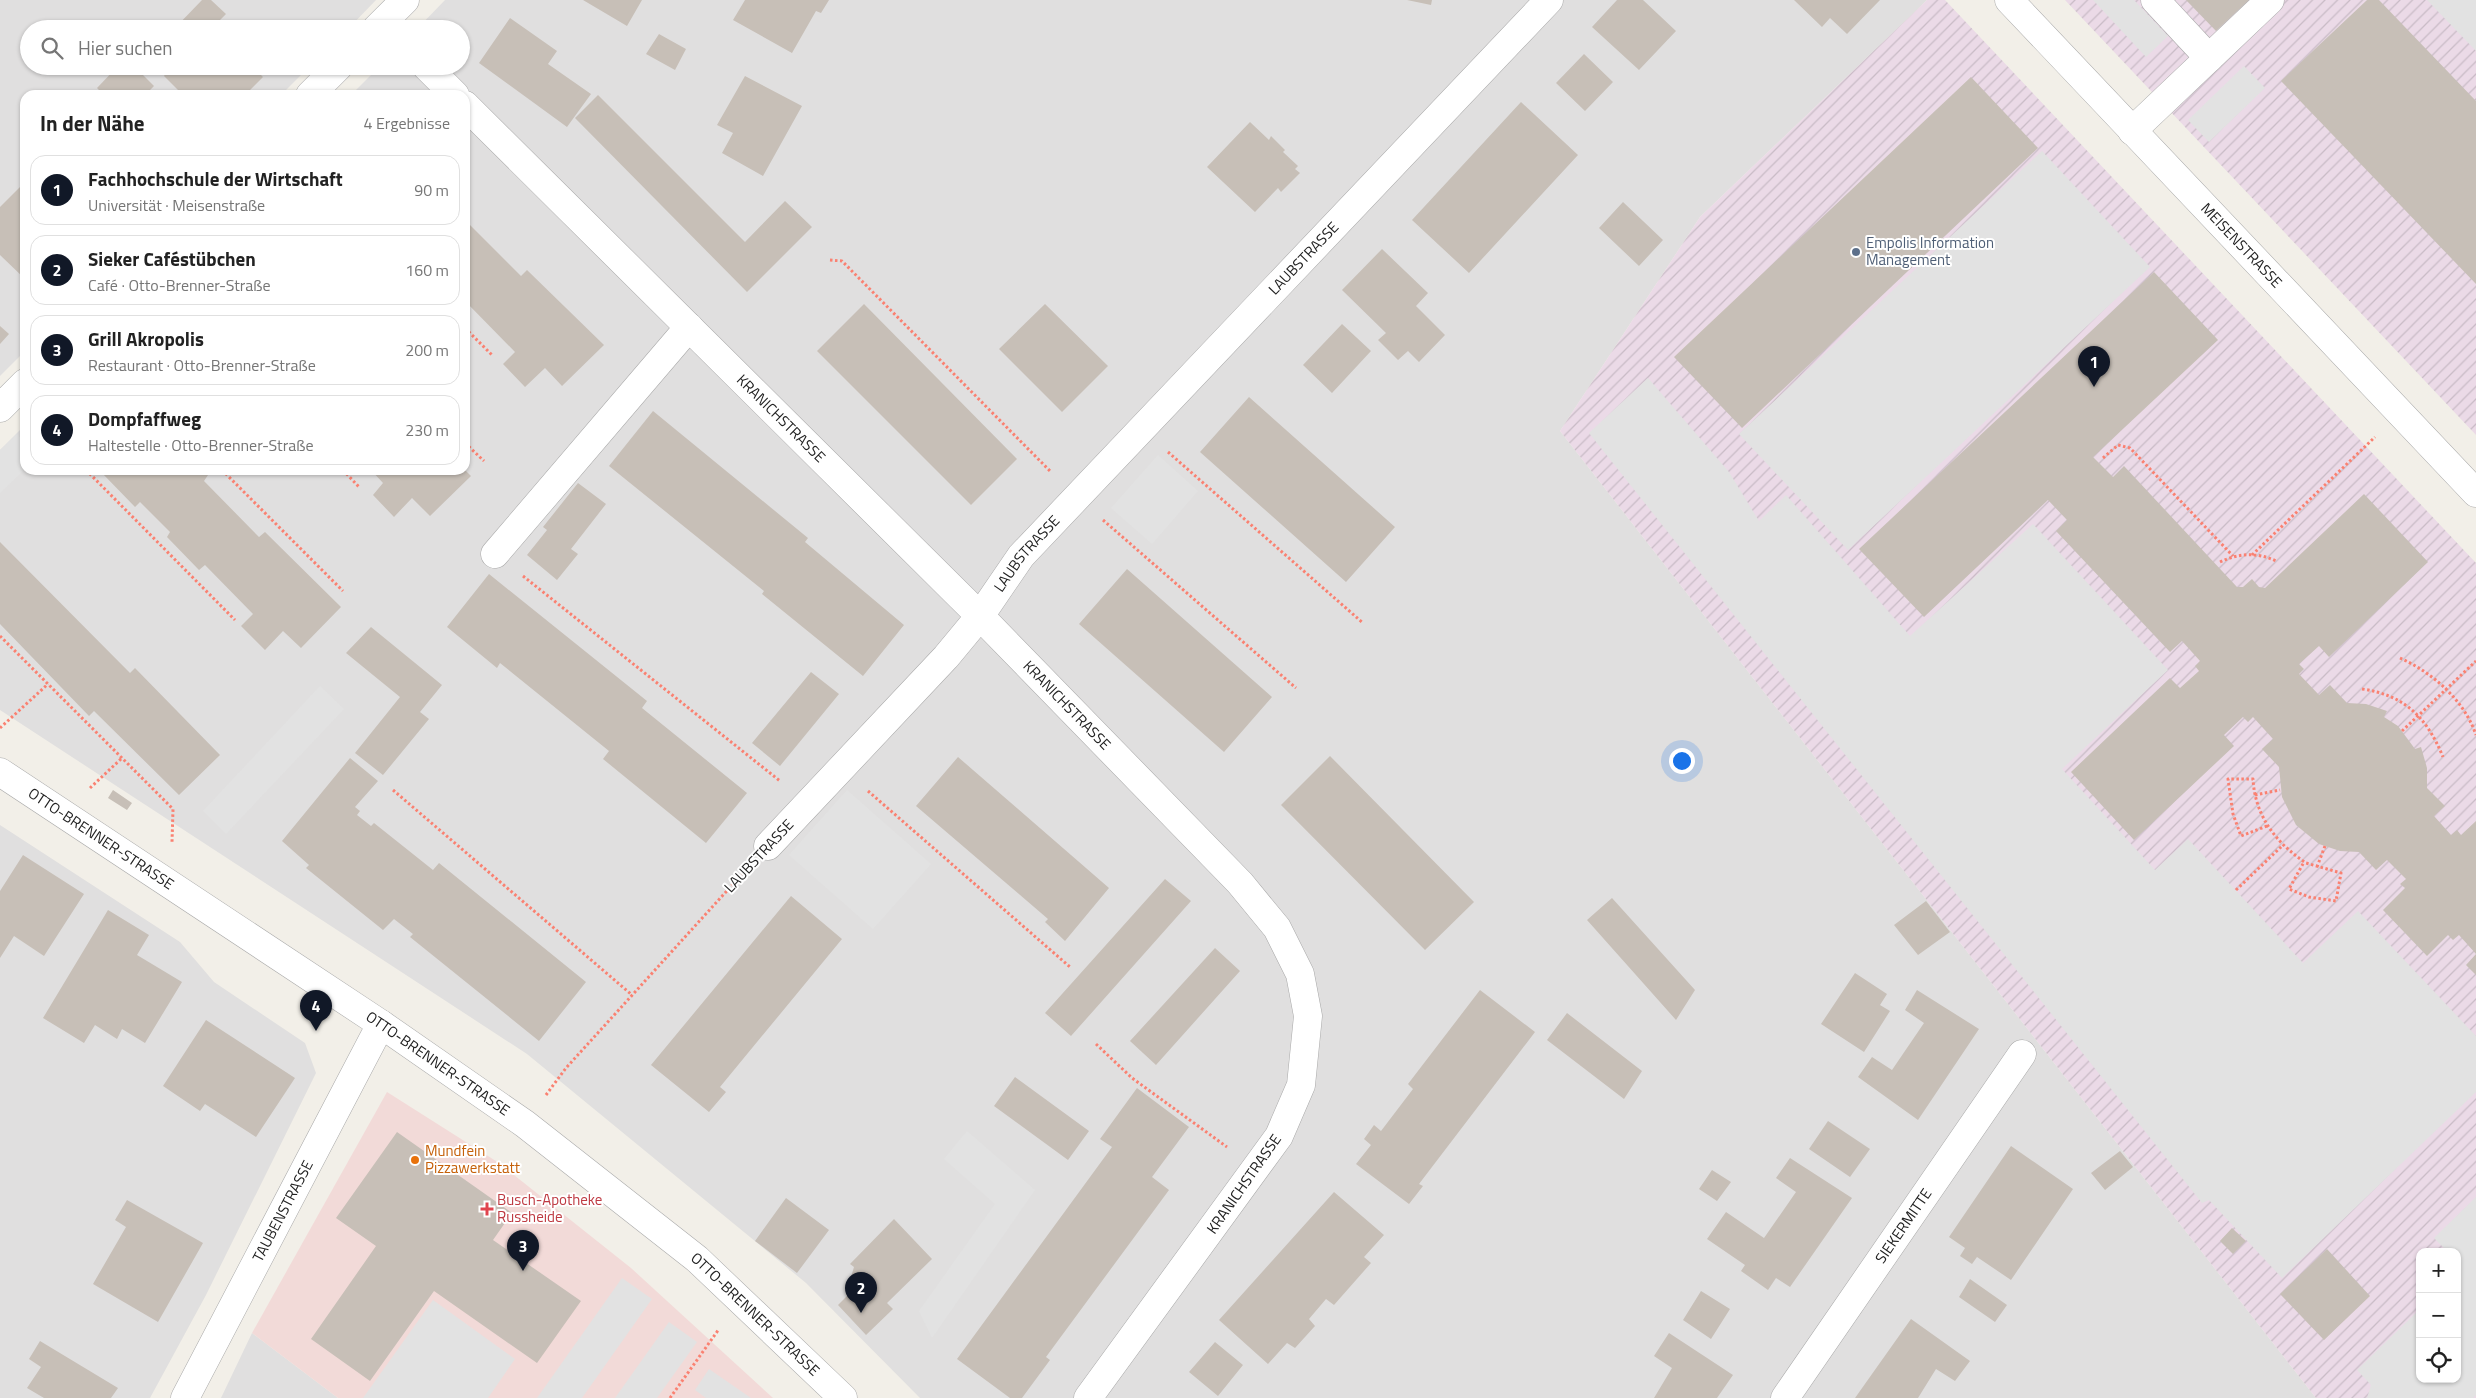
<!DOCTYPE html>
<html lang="de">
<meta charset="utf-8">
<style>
body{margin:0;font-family:"Titillium Web",sans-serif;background:#f6f6f6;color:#222}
.controls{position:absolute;right:15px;bottom:15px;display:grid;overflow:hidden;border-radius:10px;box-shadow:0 1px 4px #0004}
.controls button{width:45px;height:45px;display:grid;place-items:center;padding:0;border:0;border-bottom:1px solid #e0e0e0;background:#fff;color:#222;font:25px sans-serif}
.you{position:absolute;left:1681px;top:760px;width:18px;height:18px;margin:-12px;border:4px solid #fff;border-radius:50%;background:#1a73e8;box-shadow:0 0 0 8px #1a73e833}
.badge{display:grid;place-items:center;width:32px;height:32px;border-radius:50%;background:#111827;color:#fff;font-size:16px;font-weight:700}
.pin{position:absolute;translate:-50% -41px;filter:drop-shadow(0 1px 2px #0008)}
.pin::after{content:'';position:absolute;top:26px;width:18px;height:15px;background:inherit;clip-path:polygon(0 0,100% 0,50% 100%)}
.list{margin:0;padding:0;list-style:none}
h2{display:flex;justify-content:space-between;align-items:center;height:65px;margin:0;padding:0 20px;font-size:21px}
h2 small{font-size:16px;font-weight:400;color:#767676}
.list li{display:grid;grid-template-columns:32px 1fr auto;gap:15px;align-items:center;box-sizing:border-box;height:70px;margin:0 10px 10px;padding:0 10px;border:1px solid #e0e0e0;border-radius:15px}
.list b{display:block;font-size:19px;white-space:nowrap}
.list p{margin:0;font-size:16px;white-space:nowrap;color:#767676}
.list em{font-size:16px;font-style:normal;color:#767676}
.icon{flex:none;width:28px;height:28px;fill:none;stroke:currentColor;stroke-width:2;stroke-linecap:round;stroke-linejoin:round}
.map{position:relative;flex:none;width:2476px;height:1398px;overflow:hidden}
.search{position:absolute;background:#fff;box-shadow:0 1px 4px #0004;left:20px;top:20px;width:450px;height:55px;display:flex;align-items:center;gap:12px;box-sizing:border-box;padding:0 18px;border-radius:28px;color:#767676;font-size:19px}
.panel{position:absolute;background:#fff;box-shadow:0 1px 4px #0004;left:20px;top:90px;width:450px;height:385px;border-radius:15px}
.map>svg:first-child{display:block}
</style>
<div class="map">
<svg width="2476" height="1398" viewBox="0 0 2476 1398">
<defs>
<pattern id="industrial-furrows" width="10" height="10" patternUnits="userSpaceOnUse" patternTransform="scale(1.25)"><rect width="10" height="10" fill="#ebdae7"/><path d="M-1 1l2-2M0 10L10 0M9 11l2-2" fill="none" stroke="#c9bbc6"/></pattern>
</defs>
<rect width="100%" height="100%" fill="#f2efe8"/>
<!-- residential -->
<path fill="#e0dfdf" d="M0,0h376l-28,29h-319v37h281l-29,29h-256v256l-25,25z
M445,0h1482l-227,217 -140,214 756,967h-1396l-114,-115 -279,-229 -527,-344v-260l25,-25v45h440v-375h-114l29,-29h81v-37h-44z
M0,825l180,117 34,40 91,61 11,30 -110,222 -56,103h-150z
M252,1333l86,65h-117z"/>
<!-- commercial -->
<path fill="#f2dad8" d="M387,1092l112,71 132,105 142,130h-435l-86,-65z"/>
<!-- industrial -->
<path fill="url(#industrial-furrows)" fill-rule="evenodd" d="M1927,0h18l531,563v835h-160l-756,-967 140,-214zM2420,1252h37v127h-37z
M2065,0h411v435z"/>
<!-- parking -->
<path fill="#e2e2e2" d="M2093,0h41l34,36 -22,21z
M2427,0h49v51z
M2244,66l21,22 -56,54 -21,-22z
M2042,151l108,116 -302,283 -109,-116z
M1648,378l81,94 30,49 27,-26 124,141 123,-112 135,146 -106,99 93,101 33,-31 115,124 55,-52 118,125v56l-194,186 -73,-78 -7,3 -613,-770z
M17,434l8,9v26l-25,24v-43z
M1158,455l40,36 -46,53 -41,-36z
M320,686l24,23 -118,125 -23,-23z
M847,790l84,74 -58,65 -84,-74z
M967,1131l68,59 -103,148 -13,-27 76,-107 -51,-45z
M2476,1197v198l-3,3h-106l4,-13 -14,-15 63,-61v70h37v-127h-9l-14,-14z
M622,1278l30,21 -70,99h-45z
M433,1300l82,59 -27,39h-125z
M669,1322l28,20 -40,56h-42z
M709,1369l42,29h-45l-11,-8z"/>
<!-- building -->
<path fill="#c7bfb7" d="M202,0h9l15,14 -13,13 2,2h-41z
M583,0h59l-15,26z
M745,0h84l-8,13 -5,-2 -24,42 -59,-33z
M1407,0h25l-1,5z
M1617,0h26l33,31 -37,39 -47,-43z
M1794,0h86l-33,34 -17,-16 -8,9z
M2186,0h63l-33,31z
M2367,0h12l97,101v183l-195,-203z
M510,18l47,33 -9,13 43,30 -24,33 -88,-64z
M659,34l27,15 -11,21 -29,-16z
M1584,54l29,28 -28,29 -29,-28z
M118,66h16l20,20 -9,9h-41l-7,-7z
M158,66h94l11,11 -18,18h-62l-19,-19 2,-3z
M745,76l57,30 -39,70 -41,-23 11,-20 -16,-8z
M1971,77l67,71 -296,280 -68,-71z
M598,95l147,147 40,-41 27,26 -65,65 -172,-174z
M1521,102l57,53 -109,118 -57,-53z
M1250,122l19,18 2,-4 14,14 -2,2 15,14 -3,3 5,4 -19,19 -3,-4 -23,24 -48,-45z
M25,182v97l-25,-24v-48z
M1623,202l40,38 -24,26 -40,-38z
M465,220l56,56 6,-6 77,75 -42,41 -17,-18 -20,19 -22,-23 12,-12 -50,-51z
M1382,249l46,44 -12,13 29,29 -26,27 -11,-11 -10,9 -20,-20 8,-7 -44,-43z
M2154,272l64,68 -125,117 20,20 11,-11 113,121h6l9,-8 7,8 6,1 99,-94 64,68 -99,95 -10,-11 -20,18 5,5 -5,5 20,21 11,-10 17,18 19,1 21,7 -3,6 14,9 17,23 6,-2 6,21v20l18,18 -11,10 17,19 6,-5 4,5 15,-14v154l-10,-10 10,-11 -17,-19 -6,5 -5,-5 -21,21 -44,-46 22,-22 -5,-4 6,-5 -19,-19 -11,10 -17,-18 -19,-1 -21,-7 -23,-19 -14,-28 -3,-30 -17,-18 11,-10 -20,-22 -5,5 -5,-5 -19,18 10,11 -100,94 -63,-68 99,-94 10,10 19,-17 -4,-5 5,-5 -18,-20 -12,11 -114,-121 11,-11 -19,-20 -124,117 -65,-68z
M864,304l153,155 -46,46 -154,-154z
M1045,304l63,62 -46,46 -63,-63z
M1342,324l29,27 -39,42 -29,-28z
M0,326l9,8 -9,10z
M1249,397l146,130 -49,55 -146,-130z
M653,411l155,127 -3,4 99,83 -41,51 -101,-82 2,-3 -155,-125z
M104,470h99l5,5 -4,6 55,56 6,-5 76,75 -40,41 -18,-17 -18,19 -24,-24 12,-12 -48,-49 -6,5 -32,-33 3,-5 -30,-30 -5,5 -33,-34z
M371,470h94l6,6 -41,40 -18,-18 -18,19 -21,-22 10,-12z
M578,483l28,21 -35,45 7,5 -21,26 -30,-25 20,-25 -4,-3z
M0,542l130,131 5,-5 85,87 -41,40 -85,-84 -5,5 -89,-92z
M1127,569l145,128 -48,55 -145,-128z
M489,574l158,127 -5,7 105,85 -41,50 -103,-84 6,-8 -109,-88 -3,5 -50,-41z
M371,627l71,58 -22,27 9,7 -46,56 -28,-22 45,-56 -54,-44z
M811,672l28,22 -59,72 -28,-23z
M1330,756l144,146 -49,48 -144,-145z
M958,757l151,131 -44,53 -20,-19 3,-3 -132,-113z
M350,758l28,23 -23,26 5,4 -3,4 14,11 3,-3 59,47 6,-7 147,119 -47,59 -129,-104 3,-3 -19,-15 -11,11 -77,-62 3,-3 -27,-24z
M113,790l19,13 -5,7 -19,-12z
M23,855l61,39 -40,62 -30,-20 -14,22v-67z
M1165,879l26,22 -120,135 -26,-23z
M791,896l51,43 -122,148 6,5 -17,20 -58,-47z
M1612,898l83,92 -19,30 -89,-100z
M1926,901l24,31 -32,23 -24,-30z
M108,910l41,25 -12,20 45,27 -37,61 -23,-14 -5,10 -22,-14 -11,18 -41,-25z
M1215,948l25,23 -84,94 -26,-24z
M1855,973l32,21 -7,11 10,6 -26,41 -43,-28z
M1480,990l55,42 -116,152 4,2 -14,18 -53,-40 15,-19 -7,-6 10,-14 7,6 32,-42 -5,-5z
M1917,990l62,39 -61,91 -60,-43 14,-20 20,13 32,-47 -19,-13z
M1567,1013l75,58 -18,28 -77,-59z
M206,1020l89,58 -39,59 -51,-33 -5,7 -37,-25z
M1015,1077l74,54 -21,29 -74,-54z
M1137,1088l52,39 -37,50 17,13 -123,167 4,3 -28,38h-12l-53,-39 155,-212 -12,-8z
M1828,1121l42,28 -20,28 -41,-28z
M397,1132l115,81 -19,27 88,61 -44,62 -103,-72 -64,90 -59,-42 65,-93 -40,-28z
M2011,1146l62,43 -62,91 -34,-23 -5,7 -12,-8 5,-8 -16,-11z
M2120,1151l13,16 -28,23 -14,-17z
M1790,1158l62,40 -62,89 -14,-9 -8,12 -27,-19 4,-6 -38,-26 19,-27 38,26 32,-46 -20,-14z
M1712,1170l19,12 -14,19 -18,-12z
M1334,1192l50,43 -20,22 7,6 -37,42 -8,-6 -17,20 6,7 -20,22 -8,-5 -19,21 -49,-44z
M786,1198l43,32 -32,43 -42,-32z
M127,1200l76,43 -45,79 -65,-38 33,-57 -11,-7z
M894,1219l38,40 -45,44 6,6 -27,26 -28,-30 20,-20 -7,-8 3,-10 -4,-3z
M2232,1228l14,13 -13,13 -13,-13z
M2327,1249l43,47 -46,44 -44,-46z
M1970,1279l37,26 -12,17 -36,-25z
M1701,1291l29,18 -19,30 -28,-19z
M1911,1319l59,42 -15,20 -19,-12 -18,29h-63z
M1669,1333l64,42 -16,23h-63l18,-30 -18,-12z
M40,1341l78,47 -7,10h-67l-17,-10 14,-21 -12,-8z
M1215,1342l28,23 -25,31 -29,-24z"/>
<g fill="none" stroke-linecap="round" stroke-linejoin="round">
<!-- minor casing -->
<g stroke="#a9a9a9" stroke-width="29">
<g id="minor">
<path id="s1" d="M2009,0l467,493"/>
<path d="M2155,0l54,58"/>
<path d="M376,29l29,-29"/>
<path d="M426,66l29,29"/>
<path d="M310,95l29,-29"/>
<path id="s2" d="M465,105l515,511 260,267 37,45 23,46 8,42 -7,69 -22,51 -191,262"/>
<path d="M2132,131l138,-131"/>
<path d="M0,408l25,-25"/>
<path d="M495,554l194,-227"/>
<path id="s3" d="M0,772l381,252 144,100 172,135 146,139"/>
<path id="s4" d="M768,846l178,-189 34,-41 41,-60 528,-556"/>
<path id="s5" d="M185,1398l196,-374"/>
<path id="s6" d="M1785,1398l237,-344"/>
</g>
</g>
<!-- path -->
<path stroke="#fa8171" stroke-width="3" stroke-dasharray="2.5 2.5" stroke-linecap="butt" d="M830,260l12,1 209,211
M465,328l28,28
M465,443l19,18
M1168,452l195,171
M2103,458l15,-13 12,3 103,108
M86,470l149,150
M222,470l121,121
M343,470l16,17
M1103,520l193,168
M2252,555l123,-118
M2220,562c19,-9 37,-10 56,-1
M523,576l257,205
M0,636l173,173 -1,33
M2400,658c33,15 64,42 76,77
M2362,689c43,6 65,29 81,68
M0,728l48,-44
M2402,731l74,-70
M90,788l32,-30
M393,790l239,205
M868,791l202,176
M2255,795l25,-5
M2267,826l-26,10 -8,-22 -5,-35h25c2,37 23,64 53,84l35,10 -5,28 -27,-4 -20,-8 15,-27
M2317,867l8,-21
M2236,890l46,-44
M1096,1044l36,34 95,69
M546,1095l20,-27 178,-196
M670,1398l49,-69"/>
<!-- minor -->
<use href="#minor" stroke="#fff" stroke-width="28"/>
</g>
<!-- markers -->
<circle fill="#5c6f8a" stroke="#fff" stroke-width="2" cx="1856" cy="252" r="5"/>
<circle fill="#e8710a" stroke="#fff" stroke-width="2" cx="415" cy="1160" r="5"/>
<path fill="#e0444e" stroke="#fff" stroke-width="2" d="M484.5 1201.5h5v5h5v5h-5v5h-5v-5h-5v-5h5z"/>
<g text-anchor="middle" stroke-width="4" stroke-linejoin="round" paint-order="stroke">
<!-- service labels -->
<g font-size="15" fill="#4e5e75" stroke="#fff" text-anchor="start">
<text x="1866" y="248">Empolis Information<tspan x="1866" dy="17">Management</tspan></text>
</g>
<!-- street labels -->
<g font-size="15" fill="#222" stroke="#fff">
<text dy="5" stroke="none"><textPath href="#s1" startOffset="338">MEISENSTRASSE</textPath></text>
<text dy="5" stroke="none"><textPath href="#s4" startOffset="796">LAUBSTRASSE</textPath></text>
<text dy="5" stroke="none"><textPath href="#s2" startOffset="445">KRANICHSTRASSE</textPath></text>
<text dy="5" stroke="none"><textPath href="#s4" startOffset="391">LAUBSTRASSE</textPath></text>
<text dy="5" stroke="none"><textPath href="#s2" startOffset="850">KRANICHSTRASSE</textPath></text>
<text dy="5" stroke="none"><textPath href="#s3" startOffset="121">OTTO-BRENNER-STRASSE</textPath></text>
<text transform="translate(759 856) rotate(-47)" y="5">LAUBSTRASSE</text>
<text dy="5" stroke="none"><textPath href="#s3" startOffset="526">OTTO-BRENNER-STRASSE</textPath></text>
<text transform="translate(1244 1184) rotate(-55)" y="5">KRANICHSTRASSE</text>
<text dy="5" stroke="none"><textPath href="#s5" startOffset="211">TAUBENSTRASSE</textPath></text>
<text dy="5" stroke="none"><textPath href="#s6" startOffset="209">SIEKERMITTE</textPath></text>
<text dy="5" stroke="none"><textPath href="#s3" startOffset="931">OTTO-BRENNER-STRASSE</textPath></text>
</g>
<!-- food labels -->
<g font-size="15" fill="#c56008" stroke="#fff" text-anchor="start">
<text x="425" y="1156">Mundfein<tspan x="425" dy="17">Pizzawerkstatt</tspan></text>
</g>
<!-- health labels -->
<g font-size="15" fill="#be3a42" stroke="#fff" text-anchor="start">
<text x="497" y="1205">Busch-Apotheke<tspan x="497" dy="17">Russheide</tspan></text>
</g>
</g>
</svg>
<div class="controls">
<button>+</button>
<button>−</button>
<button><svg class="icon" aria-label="locate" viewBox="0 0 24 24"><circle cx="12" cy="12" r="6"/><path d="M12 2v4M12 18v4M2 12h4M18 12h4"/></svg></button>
</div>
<div class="you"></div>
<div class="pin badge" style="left:2094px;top:387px">1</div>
<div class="pin badge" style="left:861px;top:1313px">2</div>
<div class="pin badge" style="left:523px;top:1271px">3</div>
<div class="pin badge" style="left:316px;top:1031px">4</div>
<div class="search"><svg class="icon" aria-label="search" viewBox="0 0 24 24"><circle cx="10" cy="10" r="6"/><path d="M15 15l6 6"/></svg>Hier suchen</div>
<section class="panel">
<h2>In der Nähe<small>4 Ergebnisse</small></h2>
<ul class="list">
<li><span class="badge">1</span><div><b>Fachhochschule der Wirtschaft</b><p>Universität · Meisenstraße</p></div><em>90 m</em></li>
<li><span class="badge">2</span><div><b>Sieker Caféstübchen</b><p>Café · Otto-Brenner-Straße</p></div><em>160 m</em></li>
<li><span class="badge">3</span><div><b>Grill Akropolis</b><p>Restaurant · Otto-Brenner-Straße</p></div><em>200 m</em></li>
<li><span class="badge">4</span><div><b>Dompfaffweg</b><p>Haltestelle · Otto-Brenner-Straße</p></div><em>230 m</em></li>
</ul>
</section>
</div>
